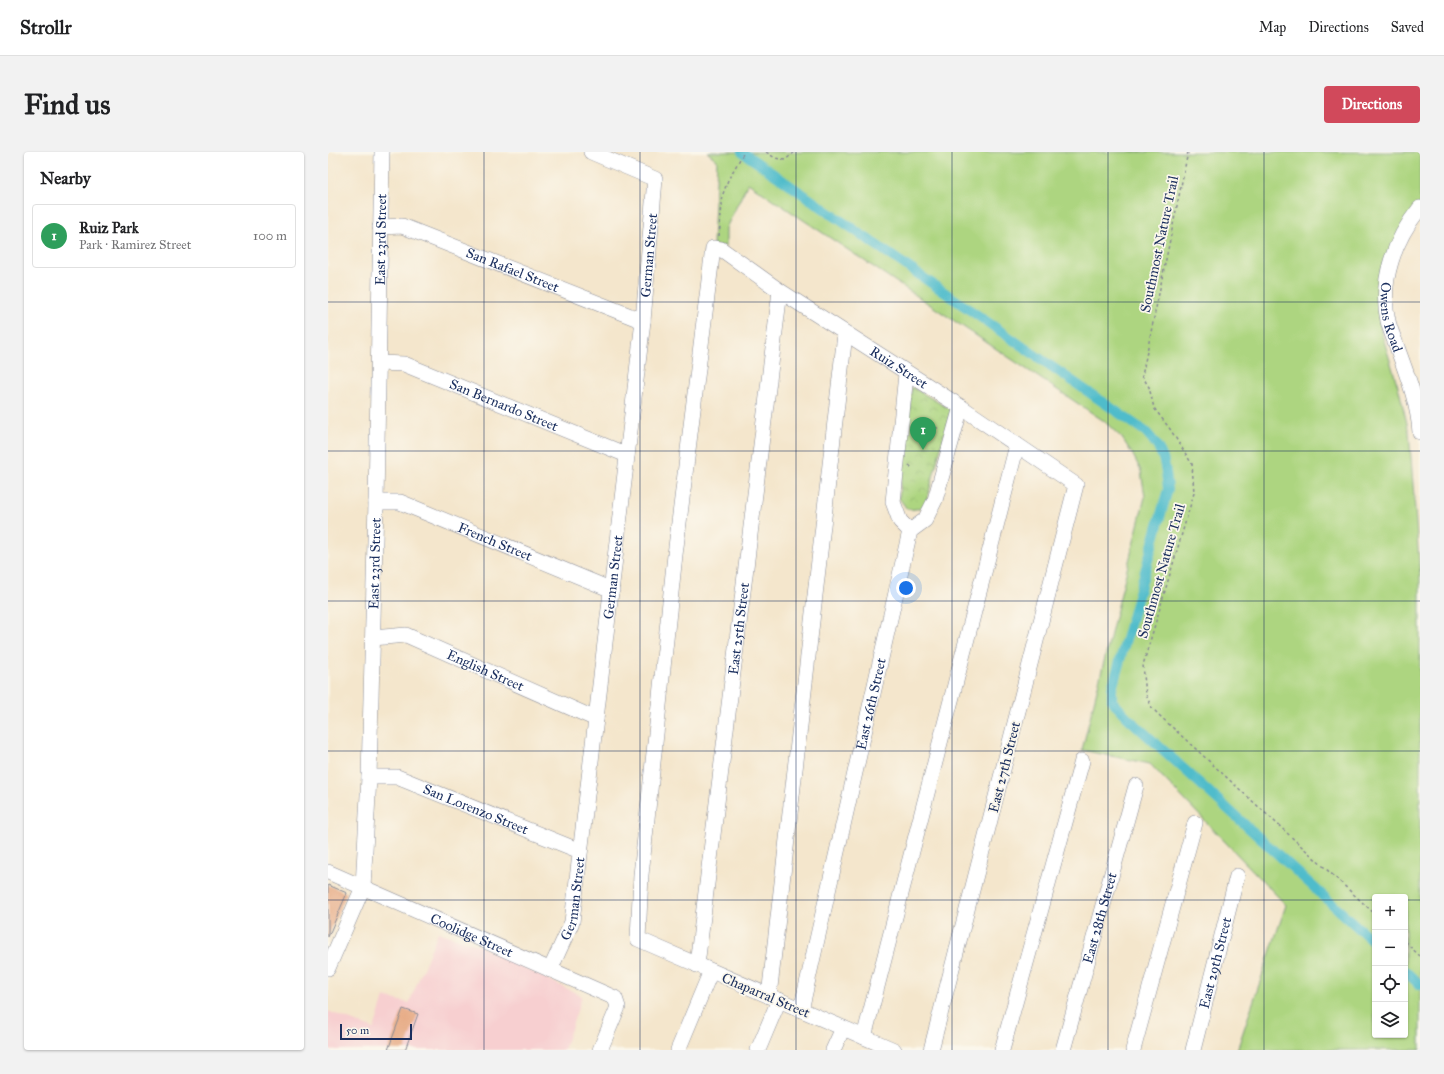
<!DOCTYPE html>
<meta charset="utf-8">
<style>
body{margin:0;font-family:"IM FELL Great Primer",serif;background:#f2f2f2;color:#202124}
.controls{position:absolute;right:12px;bottom:12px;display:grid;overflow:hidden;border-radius:4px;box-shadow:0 1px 3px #0004}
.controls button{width:36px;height:36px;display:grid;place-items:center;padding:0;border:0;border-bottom:1px solid #e0e0e0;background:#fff;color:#202124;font:20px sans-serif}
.scale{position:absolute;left:12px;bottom:10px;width:72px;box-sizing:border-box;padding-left:4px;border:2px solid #1b2f5e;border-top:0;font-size:11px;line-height:14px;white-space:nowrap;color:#1b2f5e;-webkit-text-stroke:3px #fbf7ec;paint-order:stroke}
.you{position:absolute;left:578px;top:436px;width:14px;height:14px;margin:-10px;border:3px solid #fff;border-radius:50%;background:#1a73e8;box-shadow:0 0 0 6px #1a73e833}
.badge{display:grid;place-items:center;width:26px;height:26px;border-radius:50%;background:#d1495b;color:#fff;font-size:13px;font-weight:700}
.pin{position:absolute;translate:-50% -33px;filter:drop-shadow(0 1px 2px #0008)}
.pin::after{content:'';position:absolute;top:21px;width:14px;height:12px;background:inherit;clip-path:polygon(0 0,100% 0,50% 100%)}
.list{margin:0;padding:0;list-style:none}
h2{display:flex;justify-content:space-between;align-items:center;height:52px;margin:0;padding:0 16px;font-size:17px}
h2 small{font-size:13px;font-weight:400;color:#757577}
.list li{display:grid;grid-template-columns:26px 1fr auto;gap:12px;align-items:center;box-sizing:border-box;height:64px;margin:0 8px 8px;padding:0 8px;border:1px solid #e0e0e0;border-radius:4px}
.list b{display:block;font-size:15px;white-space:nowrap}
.list p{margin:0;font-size:13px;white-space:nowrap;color:#757577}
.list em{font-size:13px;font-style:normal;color:#757577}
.icon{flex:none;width:22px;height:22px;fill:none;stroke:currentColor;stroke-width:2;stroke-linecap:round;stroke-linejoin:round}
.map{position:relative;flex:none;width:1092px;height:898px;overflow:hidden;border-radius:4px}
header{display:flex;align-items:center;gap:24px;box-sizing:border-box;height:56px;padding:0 20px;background:#fff;border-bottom:1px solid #e0e0e0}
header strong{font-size:19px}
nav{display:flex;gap:22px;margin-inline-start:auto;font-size:14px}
.intro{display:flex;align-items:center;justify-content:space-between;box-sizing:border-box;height:96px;padding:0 24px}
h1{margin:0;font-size:28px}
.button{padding:10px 18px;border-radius:4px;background:#d1495b;color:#fff;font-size:14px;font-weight:700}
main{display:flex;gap:24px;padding:0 24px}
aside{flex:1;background:#fff;border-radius:4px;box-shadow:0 1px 3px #0004}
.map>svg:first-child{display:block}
</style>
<header>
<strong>Strollr</strong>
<nav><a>Map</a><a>Directions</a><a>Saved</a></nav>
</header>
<div class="intro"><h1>Find us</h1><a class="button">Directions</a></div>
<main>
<aside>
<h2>Nearby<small></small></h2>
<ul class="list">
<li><span class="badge" style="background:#2e9e5b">1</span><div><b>Ruiz Park</b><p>Park · Ramirez Street</p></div><em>100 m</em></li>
</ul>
</aside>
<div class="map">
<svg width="1092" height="898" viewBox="0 0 1092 898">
<defs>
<pattern id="park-crowns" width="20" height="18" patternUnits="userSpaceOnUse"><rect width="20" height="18" fill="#add580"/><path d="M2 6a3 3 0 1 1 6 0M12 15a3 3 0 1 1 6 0" fill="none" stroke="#94b771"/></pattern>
</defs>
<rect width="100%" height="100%" fill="#fbf7ec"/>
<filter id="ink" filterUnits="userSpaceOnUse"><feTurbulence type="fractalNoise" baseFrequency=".025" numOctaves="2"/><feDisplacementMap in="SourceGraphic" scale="8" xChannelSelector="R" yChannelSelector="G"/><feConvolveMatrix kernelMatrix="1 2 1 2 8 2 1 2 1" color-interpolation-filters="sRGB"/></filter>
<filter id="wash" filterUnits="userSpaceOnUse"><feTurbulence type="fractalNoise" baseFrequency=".012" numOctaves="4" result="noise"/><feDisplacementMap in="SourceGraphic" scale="16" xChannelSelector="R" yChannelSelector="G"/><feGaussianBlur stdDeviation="0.9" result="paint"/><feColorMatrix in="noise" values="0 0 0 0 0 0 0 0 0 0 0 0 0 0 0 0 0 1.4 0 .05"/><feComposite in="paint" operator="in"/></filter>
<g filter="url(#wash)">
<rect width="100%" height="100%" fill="#f4e6cc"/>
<!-- built -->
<path fill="#f7cfd0" d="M110,780l42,14 102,50 -18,54h-236v-39l46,18 10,-32 25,6z"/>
<!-- grass -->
<path fill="#add580" stroke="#64826f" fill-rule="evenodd" d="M379,0h713v52l-36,56 -7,26 4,45 18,59 10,42 11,143v475h-183l49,-145 -136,-141 -68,-14 63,-253 -4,-26 -8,-16 -11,-17 -18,-17 -356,-238 -22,45v18l-13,-1 4,-85zM1047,745h30v138h-30z"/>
<!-- park -->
<path fill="url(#park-crowns)" stroke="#64826f" d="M584,235l39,23 -25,93c-6,6 -10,7 -19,6l-8,-11z"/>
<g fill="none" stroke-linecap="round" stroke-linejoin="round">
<!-- canal -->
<path stroke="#50bccb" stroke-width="10" d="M414,0l404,280c19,21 19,30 22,57l-56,200v12l16,17 247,225
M1077,819l15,14"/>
</g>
<g id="blocks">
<!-- building -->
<path fill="#e7ac86" d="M0,733l19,8 -19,44z
M75,857l15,5 -13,36h-17z"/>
</g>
</g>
<g filter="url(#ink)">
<use href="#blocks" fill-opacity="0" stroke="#888a95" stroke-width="1"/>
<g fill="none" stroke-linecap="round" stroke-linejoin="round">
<!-- minor casing -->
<g stroke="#888a95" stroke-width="16">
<g id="minor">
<path id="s1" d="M1092,56c-25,31 -41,72 -32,113 2,9 6,17 9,26 10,28 21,55 23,85"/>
<path id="s2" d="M52,75l22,-1 241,95"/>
<path id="s3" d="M51,211l25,1 223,91"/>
<path d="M578,222l-13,128 7,19 10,10"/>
<path id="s4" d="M48,350h24l212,88"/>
<path id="s5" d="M45,486l33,-3 190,84"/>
<path id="s6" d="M41,625h28l183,74"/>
<path id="s7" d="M0,720l287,126 3,9 -18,43"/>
<path id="s8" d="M369,813l83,-674"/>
<path id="s9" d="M0,816l35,-81 6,-110 7,-275 6,-350"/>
<path id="s10" d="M222,818l22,-48 71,-601 12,-142 -64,-27"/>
<path d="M441,844l76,-662"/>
<path id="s11" d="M473,858l109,-479 15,-11 10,-20 26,-93"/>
<path d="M536,885l153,-592"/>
<path d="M350,898l33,-79"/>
<path d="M430,898l21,-50"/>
<path d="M505,898l10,-22"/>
<path id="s12" d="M566,898l-256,-111 3,-64 34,-320 38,-307 8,1 59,42 181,116 115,78 -145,565"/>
<path d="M674,898l80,-289"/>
<path id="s13" d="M735,898l73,-264"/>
<path d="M805,898l62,-227"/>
<path id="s14" d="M865,898l44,-174"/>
</g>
</g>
<!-- path -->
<path stroke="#888a95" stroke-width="1.5" stroke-dasharray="3 3" stroke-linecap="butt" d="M438,0l9,6 10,2 10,-8
M860,0l-46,224 7,11 5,21 16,21 22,35 2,29 -51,172 3,30 6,13 8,8 215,198
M391,84l4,-42 5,-14 16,-28
M584,272l26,4
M581,313l4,4
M1077,790l15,14"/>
<!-- minor -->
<use href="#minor" stroke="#fff" stroke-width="15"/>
</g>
</g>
<!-- grid -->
<path fill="none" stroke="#1b2f5e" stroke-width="1" stroke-opacity="0.55" d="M156,0v898M312,0v898M468,0v898M624,0v898M780,0v898M936,0v898M0,150h1092M0,299h1092M0,449h1092M0,599h1092M0,748h1047M1077,748h15"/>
<g text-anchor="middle" stroke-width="3.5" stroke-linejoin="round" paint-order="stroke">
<!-- street labels -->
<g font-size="14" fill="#1b2f5e" stroke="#fbf7ec">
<text dy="5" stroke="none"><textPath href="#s9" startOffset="736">East 23rd Street</textPath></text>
<text transform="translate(831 92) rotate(-78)" y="5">Southmost Nature Trail</text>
<text dy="5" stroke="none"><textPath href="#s10" startOffset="724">German Street</textPath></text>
<text dy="5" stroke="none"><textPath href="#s2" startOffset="141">San Rafael Street</textPath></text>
<text dy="5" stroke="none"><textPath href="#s1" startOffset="118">Owens Road</textPath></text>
<text dy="5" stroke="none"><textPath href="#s12" startOffset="1196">Ruiz Street</textPath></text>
<text dy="5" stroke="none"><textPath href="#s3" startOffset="133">San Bernardo Street</textPath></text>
<text dy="5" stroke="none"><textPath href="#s4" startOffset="127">French Street</textPath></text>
<text dy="5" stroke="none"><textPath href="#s9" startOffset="412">East 23rd Street</textPath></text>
<text transform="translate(833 419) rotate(-74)" y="5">Southmost Nature Trail</text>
<text dy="5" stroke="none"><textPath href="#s10" startOffset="400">German Street</textPath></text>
<text dy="5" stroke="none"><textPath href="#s8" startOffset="339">East 25th Street</textPath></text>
<text dy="5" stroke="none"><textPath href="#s5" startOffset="120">English Street</textPath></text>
<text dy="5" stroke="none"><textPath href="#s11" startOffset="314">East 26th Street</textPath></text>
<text transform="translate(676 615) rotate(-76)" y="5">East 27th Street</text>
<text dy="5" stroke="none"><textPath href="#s6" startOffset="113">San Lorenzo Street</textPath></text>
<text dy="5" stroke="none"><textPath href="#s10" startOffset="76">German Street</textPath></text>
<text dy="5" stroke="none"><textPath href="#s13" startOffset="137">East 28th Street</textPath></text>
<text dy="5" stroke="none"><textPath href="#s7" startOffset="157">Coolidge Street</textPath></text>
<text dy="5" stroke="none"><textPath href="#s14" startOffset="90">East 29th Street</textPath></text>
<text transform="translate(438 843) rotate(23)" y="5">Chaparral Street</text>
</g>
</g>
</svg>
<div class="controls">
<button>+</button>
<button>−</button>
<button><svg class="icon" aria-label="locate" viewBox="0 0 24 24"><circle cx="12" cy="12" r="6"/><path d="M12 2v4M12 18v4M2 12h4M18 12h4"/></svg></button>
<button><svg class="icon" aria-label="layers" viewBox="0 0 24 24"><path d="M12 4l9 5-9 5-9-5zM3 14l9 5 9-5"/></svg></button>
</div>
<div class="scale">50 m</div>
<div class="you"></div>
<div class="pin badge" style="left:595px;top:298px;background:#2e9e5b">1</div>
</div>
</main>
